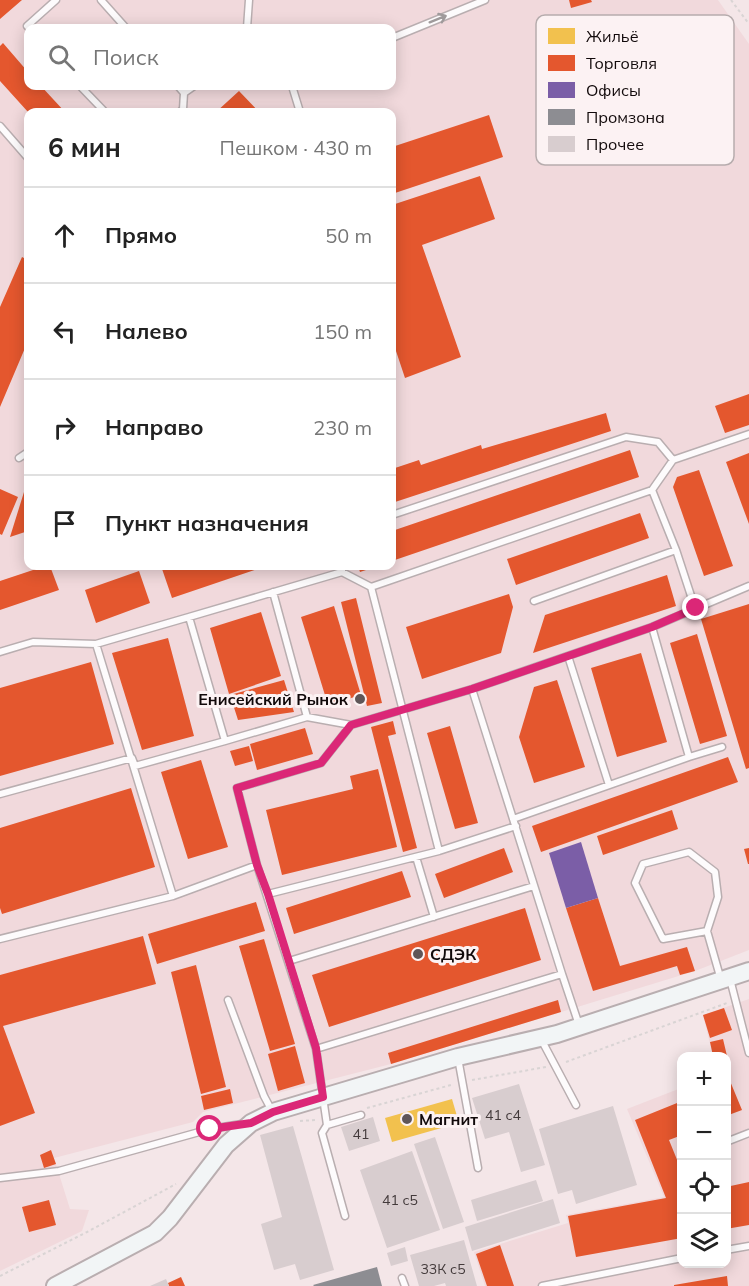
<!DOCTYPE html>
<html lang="ru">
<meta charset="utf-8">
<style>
body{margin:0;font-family:Mulish,sans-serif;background:#f6f6f6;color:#222}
.controls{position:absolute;right:18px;bottom:18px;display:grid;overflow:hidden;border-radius:12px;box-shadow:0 3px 15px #0003}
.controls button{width:54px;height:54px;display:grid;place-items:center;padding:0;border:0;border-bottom:2px solid #e0e0e0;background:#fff;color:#222;font:30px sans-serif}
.stop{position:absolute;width:18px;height:18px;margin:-14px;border:4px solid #db2777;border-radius:50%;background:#fff}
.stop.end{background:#db2777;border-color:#fff;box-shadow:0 2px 6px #0008}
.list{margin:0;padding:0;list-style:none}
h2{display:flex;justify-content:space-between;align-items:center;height:78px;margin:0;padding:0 24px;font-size:26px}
h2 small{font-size:20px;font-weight:400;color:#767676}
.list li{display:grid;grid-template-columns:39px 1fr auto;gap:18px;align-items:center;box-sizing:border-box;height:96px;padding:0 24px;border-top:2px solid #e0e0e0}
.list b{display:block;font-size:22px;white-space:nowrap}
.list em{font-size:20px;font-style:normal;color:#767676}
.icon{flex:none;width:33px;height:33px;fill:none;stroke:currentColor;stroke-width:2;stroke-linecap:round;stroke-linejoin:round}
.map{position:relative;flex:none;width:749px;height:1286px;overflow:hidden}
.search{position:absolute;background:#fff;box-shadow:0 3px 15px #0003;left:24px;top:24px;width:372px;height:66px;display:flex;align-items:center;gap:15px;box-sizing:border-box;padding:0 21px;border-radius:12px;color:#767676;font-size:22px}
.panel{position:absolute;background:#fff;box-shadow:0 3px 15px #0003;left:24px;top:108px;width:372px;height:462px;border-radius:12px}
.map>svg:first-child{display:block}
</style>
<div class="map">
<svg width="749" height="1286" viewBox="0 0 749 1286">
<rect width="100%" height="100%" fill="#f4e6e8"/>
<!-- built -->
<path fill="#f1d9dc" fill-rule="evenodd" d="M0,0h718l31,44v906l-54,21 -304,93 -188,48 -10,10 -139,36 16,51 19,1 -7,21 -82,40zM28,28h364v58h-364zM28,112h364v454h-364z
M749,999v287h-264l-11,-34 94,-29 -2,-8 98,-18 -37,-88 54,-21 1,176h44v-208h-13l-10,-41z"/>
<!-- homes -->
<path fill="#f2c14e" d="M452,1099l7,24 -67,19 -7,-24z"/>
<!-- shops -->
<path fill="#e4572e" d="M0,0h22l-22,19z
M569,0h22l1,2 -21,6z
M3,43l25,29v14h13l24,26h-37l-28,-31v-35z
M239,91l20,21h-43z
M489,115l14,42 -111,37v-47z
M480,176l15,43 -73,26 39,112 -56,21 -13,-39v-134z
M22,257l6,3v81l-28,66v-100z
M749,394v31l-24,8 -10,-27z
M606,413l5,18 -219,72v-34l27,-9 2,5 60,-20 1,4z
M630,450l9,27 -247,84v-30z
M749,453v71l-23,-62z
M699,470l34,96 -29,10 -31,-89 4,-10z
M0,489l18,8 -16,38 -2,-1z
M28,490v41l-18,6 14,-45z
M640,513l9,25 -133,47 -9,-26z
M45,566h5l9,24 -59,20v-29z
M161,566h105l-94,32z
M358,566h20l-18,6z
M139,571l11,32 -54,20 -11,-33z
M667,575l9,31 -143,47 12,-38z
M509,594l4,13 -12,46 -79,26 -16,-52z
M356,598l26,105 -15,3 -26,-104z
M749,604v164l-3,1 -45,-150z
M334,606l27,89 -33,10 -27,-88z
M261,612l20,64 -52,18 -19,-66z
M697,634l30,102 -27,8 -30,-101z
M168,638l26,98 -52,14 -30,-97z
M641,653l26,89 -50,15 -26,-89z
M91,662l23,82 -114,32v-88z
M284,680l10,32 -56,8 -8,-25z
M557,680l28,87 -51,16 -15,-46 15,-50z
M393,721l3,13 -8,2 29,112 -14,4 -32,-125z
M450,726l28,97 -23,6 -28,-96z
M305,728l8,26 -56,16 -7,-26z
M249,746l4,15 -18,5 -5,-15z
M728,757l10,25 -197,70 -9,-26z
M201,760l27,87 -40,12 -27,-87z
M378,769l19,78 -115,28 -16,-65 87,-21 -3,-13z
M131,788l24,79 -153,47 -2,-6v-80z
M672,810l6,19 -75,26 -6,-19z
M504,848l9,24 -69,26 -9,-24z
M749,848v16h-1l-4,-15z
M402,871l9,26 -117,37 -8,-26z
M598,898l22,68 67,-19 8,24 -15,4 -3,-9 -84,25 -27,-83z
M256,902l9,29 -108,33 -9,-30z
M525,908l16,52 -212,67 -17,-52z
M143,936l13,48 -153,42 32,87 -35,13v-151z
M264,939l31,105 -25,7 -31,-105z
M196,965l30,122 -25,7 -30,-122z
M558,1000l3,12 -170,52 -3,-11z
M724,1008l8,22 -22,8 -7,-23z
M723,1039l4,17h-14l-3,-14z
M295,1046l10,37 -27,8 -10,-37z
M730,1081l12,29 -16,6v-34z
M230,1089l3,14 -29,7 -3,-14z
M682,1101v34l-13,5 13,32v66l-106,19 -8,-41 98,-18 -31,-78z
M51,1150l5,14 -12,4 -4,-13z
M749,1182v43l-23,4v-42z
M49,1200l7,25 -27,7 -7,-25z
M500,1245l14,41h-27l-11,-32z
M727,1276l1,10h-54v-1z
M181,1277l4,9h-16l-1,-3z"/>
<!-- offices -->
<path fill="#7b5ea7" d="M581,842l17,56 -32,10 -17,-55z"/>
<!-- industry -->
<path fill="#8d8d92" d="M377,1267l5,19h-68l-1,-1z"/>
<!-- building -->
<path fill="#d8cdcf" d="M519,1084l26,81 -24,7 -12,-40 -24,7 -13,-41z
M613,1106l24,79 -61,19 -4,-14 -14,4 -19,-65z
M373,1117l7,24 -31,10 -8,-24z
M293,1126l41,144 -34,10 -5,-16 -21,6 -13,-46 21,-7 -22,-82z
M435,1137l29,85 -21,7 -29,-85z
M412,1151l28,79 -53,18 -27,-78z
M536,1180l7,21 -66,20 -6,-21z
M553,1199l7,24 -88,28 -7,-24z
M464,1240l13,46h-31l-1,-3 -11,3h-15l-9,-31z
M405,1247l3,14 -17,5 -4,-13z
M166,1279l3,7h-19z"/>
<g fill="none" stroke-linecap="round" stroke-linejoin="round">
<!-- lane casing -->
<g stroke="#b9aeb0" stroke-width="9">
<path id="lane" d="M101,0l25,28
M29,28l-2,-2 29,-26
M247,28l2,-28
M392,38l93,-38
M80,86l25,26
M178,86l6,7 -1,16 -3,3
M292,86l8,26
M184,93l10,-7
M0,126l28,32
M19,458l9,-6
M652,490l24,60 19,58
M392,515l234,-78 32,5 15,18
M342,566v6l29,15 68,264
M342,572l-153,45 36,124 82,-24 44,8 121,-36 180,-62 97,-41
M371,587l281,-97 21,-30 76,-26
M273,592l34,125
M534,601l142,-51
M96,644l77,252
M0,652l33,-10 63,2 93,-27
M568,656l41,129
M689,757l33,-10
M0,794l132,-36 3,8 90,-25
M513,819l176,-62 -37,-130
M416,857l18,60
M268,894l171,-43 77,-25
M707,931l11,-34 -3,-25 -26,-20 -46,12 -8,19 28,56 44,-8 14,49
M0,939l173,-43 84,-31
M289,961l245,-75
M562,974l17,51
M730,979l19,74
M228,1000l36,96 8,15
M541,1039l35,66
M316,1049l246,-75 -90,-285
M458,1058l20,110
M327,1125l34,-10
M726,1142l23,-9
M0,1178l59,-7 151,-42 32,-5
M345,1216l-23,-83 5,-8 -11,-76 -59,-184 -20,-77 84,-25 30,-38
M726,1250l23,-4
M402,1278l3,8
M542,1286l140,-28"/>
</g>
<!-- secondary casing -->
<g stroke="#b9aeb0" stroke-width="20">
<path id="secondary" d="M55,1286l100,-53 15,-15 56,-73 25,-22 22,-11 185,-55 99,-23 192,-63"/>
</g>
<!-- path -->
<path stroke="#d9d4d4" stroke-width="2" stroke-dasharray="3 3" stroke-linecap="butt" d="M731,0l18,24
M566,1062l161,-59
M472,1080l74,-13
M367,1108l84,-23
M300,1121l15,-1
M0,1276l87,-44 89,-48"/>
<!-- lane -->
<use href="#lane" stroke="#fdfbfc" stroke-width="6"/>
<!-- secondary -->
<use href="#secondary" stroke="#f2f5f6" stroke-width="16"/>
</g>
<!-- one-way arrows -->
<defs><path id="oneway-shaft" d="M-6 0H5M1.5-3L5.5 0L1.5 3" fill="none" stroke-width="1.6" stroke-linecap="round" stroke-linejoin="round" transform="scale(1.5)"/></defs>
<use stroke="#9f9a9b" href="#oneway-shaft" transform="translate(438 19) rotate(-22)"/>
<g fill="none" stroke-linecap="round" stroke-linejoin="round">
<!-- route -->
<path stroke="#db2777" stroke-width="8" d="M210,1129l41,-6 22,-11 50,-15 -7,-49 -48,-154 -11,-29 -20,-77 84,-25 30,-38 121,-36 96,-33 84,-29 44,-19"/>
</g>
<!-- markers -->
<g fill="#605658" stroke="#fcf2f3" stroke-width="2">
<circle cx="360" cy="699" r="6"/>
<circle cx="418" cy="954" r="6"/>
<circle cx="407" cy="1119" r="6"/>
</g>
<g text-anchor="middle" stroke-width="6" stroke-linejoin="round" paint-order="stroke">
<!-- number labels -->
<g font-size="14" fill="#433a3b">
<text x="503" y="1120">41 с4</text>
<text x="361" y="1139">41</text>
<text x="400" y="1205">41 с5</text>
<text x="443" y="1274">33К с5</text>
</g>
<!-- poi labels -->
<g font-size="16" font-weight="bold" fill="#11090a" stroke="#fcf2f3" text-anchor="start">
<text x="348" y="705" text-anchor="end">Енисейский Рынок</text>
<text x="430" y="960">СДЭК</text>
<text x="419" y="1125">Магнит</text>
</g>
</g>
<!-- legend -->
<rect x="536" y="15" width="198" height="150" rx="9" fill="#fcf2f3" stroke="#b6acad" stroke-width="1.5"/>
<rect x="548" y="28" width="27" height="16" fill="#f2c14e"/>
<rect x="548" y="55" width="27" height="16" fill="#e4572e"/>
<rect x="548" y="82" width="27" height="16" fill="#7b5ea7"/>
<rect x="548" y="109" width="27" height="16" fill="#8d8d92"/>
<rect x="548" y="136" width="27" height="16" fill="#d8cdcf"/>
<g font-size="16" fill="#11090a">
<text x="586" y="42">Жильё</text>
<text x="586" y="69">Торговля</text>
<text x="586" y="96">Офисы</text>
<text x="586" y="123">Промзона</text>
<text x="586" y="150">Прочее</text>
</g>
</svg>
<div class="controls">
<button>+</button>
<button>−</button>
<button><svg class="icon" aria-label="locate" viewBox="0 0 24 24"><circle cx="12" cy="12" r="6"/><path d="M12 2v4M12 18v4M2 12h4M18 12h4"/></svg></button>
<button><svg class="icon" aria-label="layers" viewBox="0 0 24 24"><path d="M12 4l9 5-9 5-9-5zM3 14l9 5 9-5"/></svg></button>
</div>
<div class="stop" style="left:210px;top:1129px"></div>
<div class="stop end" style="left:696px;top:608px"></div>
<div class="search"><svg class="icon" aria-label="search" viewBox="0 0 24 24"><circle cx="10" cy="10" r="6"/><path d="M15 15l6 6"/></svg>Поиск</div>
<section class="panel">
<h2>6 мин<small>Пешком · 430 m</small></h2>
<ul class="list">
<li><svg class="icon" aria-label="ahead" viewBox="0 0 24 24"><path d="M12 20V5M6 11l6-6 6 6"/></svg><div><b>Прямо</b></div><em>50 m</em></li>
<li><svg class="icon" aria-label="left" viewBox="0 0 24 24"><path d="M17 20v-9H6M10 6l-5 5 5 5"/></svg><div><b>Налево</b></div><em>150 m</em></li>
<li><svg class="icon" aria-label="right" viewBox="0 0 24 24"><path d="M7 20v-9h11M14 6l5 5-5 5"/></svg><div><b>Направо</b></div><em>230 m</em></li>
<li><svg class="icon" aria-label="arrive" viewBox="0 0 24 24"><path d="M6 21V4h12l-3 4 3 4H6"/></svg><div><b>Пункт назначения</b></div></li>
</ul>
</section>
</div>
